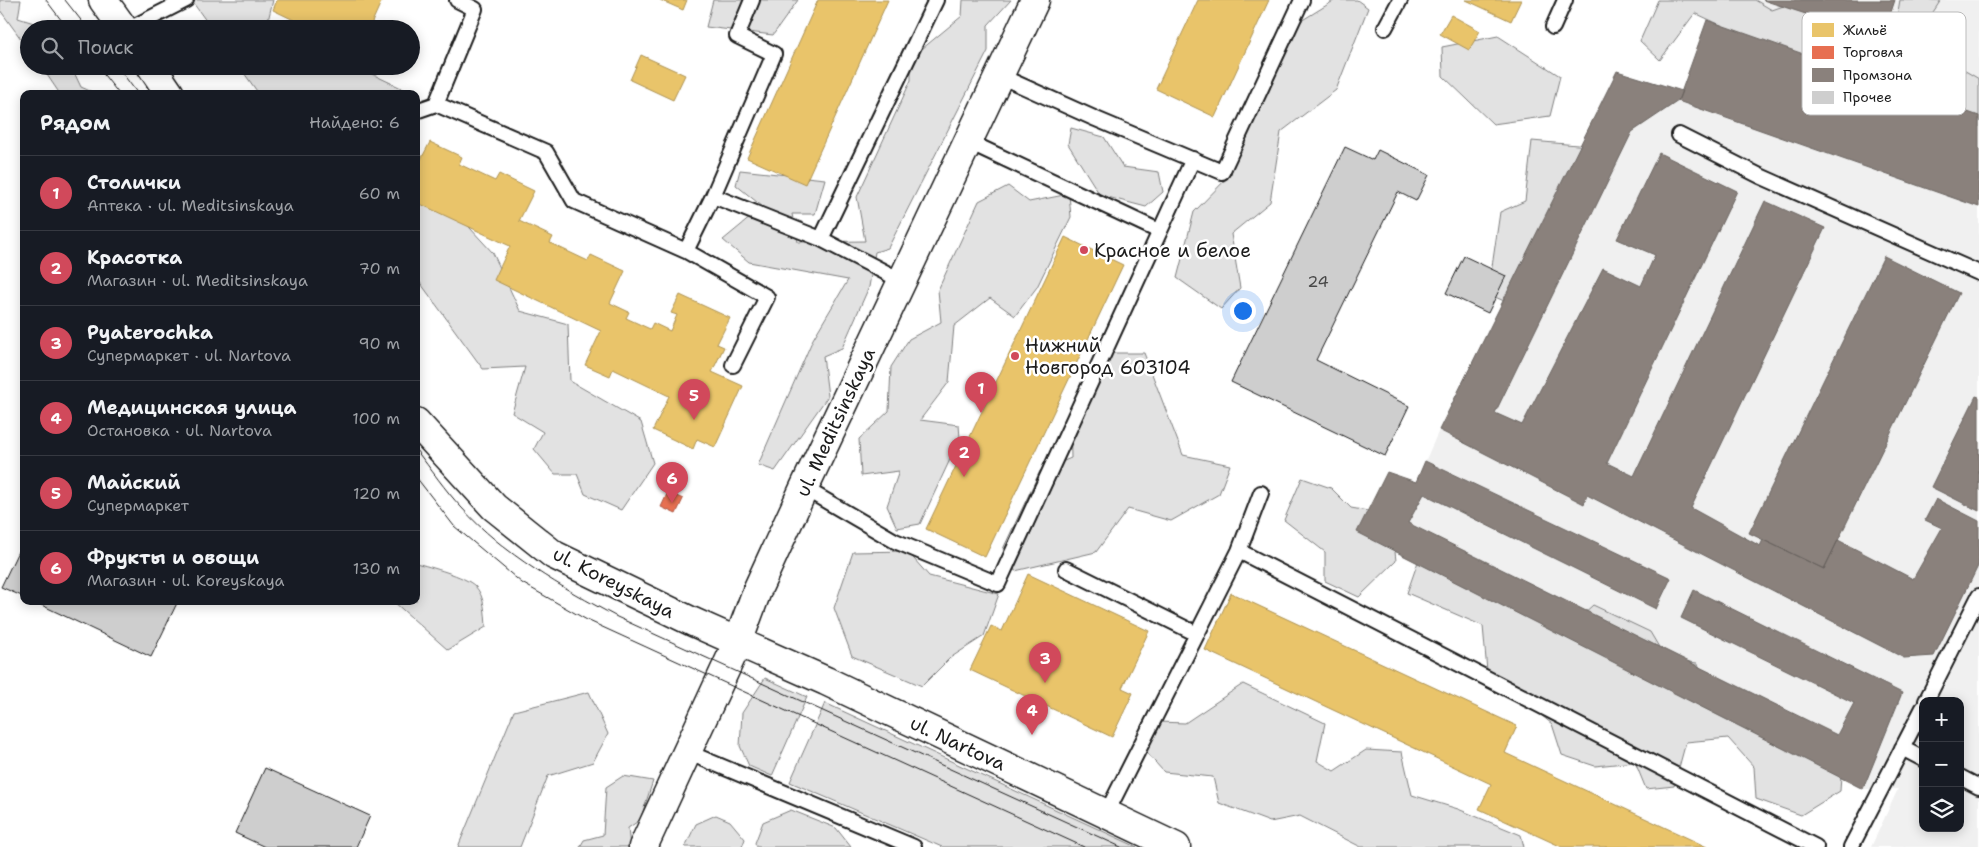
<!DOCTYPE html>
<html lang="ru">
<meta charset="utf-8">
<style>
body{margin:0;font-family:"Shantell Sans",sans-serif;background:#242831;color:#f1f3f6}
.controls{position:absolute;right:15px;bottom:15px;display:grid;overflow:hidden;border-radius:10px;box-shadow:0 2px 12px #0003}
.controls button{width:45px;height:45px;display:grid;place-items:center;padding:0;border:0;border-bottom:1px solid #363941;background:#171b24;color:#f1f3f6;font:25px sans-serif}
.you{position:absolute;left:1242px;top:310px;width:18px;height:18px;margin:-12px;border:4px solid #fff;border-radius:50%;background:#1a73e8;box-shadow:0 0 0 8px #1a73e833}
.badge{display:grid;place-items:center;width:32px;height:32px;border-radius:50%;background:#d1495b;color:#fff;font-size:16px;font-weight:700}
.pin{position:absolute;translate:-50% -41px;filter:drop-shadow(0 1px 2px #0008)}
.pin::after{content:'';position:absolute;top:26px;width:18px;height:15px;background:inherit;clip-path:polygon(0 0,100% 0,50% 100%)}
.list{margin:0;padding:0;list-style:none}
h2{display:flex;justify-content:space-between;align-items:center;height:65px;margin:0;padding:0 20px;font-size:21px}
h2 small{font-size:16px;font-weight:400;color:#9ea1a6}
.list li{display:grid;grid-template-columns:32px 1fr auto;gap:15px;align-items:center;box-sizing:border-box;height:75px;padding:0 20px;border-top:1px solid #363941}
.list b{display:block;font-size:19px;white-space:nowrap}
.list p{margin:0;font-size:16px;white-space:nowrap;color:#9ea1a6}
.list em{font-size:16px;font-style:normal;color:#9ea1a6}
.icon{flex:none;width:28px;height:28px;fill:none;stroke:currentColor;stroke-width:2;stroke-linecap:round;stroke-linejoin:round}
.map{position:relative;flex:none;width:1979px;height:847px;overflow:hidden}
.search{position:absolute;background:#171b24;box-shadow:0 2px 12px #0003;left:20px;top:20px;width:400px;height:55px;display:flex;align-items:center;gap:12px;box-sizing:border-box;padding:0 18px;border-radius:28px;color:#9ea1a6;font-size:19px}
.panel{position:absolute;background:#171b24;box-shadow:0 2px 12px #0003;left:20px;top:90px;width:400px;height:515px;border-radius:10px}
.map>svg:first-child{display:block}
</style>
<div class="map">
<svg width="1979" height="847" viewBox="0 0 1979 847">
<rect width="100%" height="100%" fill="#fff"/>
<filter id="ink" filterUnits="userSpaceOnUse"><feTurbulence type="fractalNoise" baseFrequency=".02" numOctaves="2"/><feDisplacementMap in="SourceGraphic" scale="10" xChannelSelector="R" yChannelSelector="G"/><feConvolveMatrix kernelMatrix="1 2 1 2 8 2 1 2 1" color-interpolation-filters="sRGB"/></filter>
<g filter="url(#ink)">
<!-- built -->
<path fill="#f0f0f0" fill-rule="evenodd" d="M1703,0h276v847h-108l27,-58h-35l-506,-257 59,-50 23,-52 178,-359 65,20 25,-71zM1923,701h37v127h-37z"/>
<!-- green -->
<path fill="#e2e2e2" stroke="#7f7f7f" d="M0,0h21l-3,18 35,11h-24v21l-29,-40z
M191,0h82l-6,25 8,4h-63z
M713,0h85l-25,35 -67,-8z
M963,0h48l-23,25v26l-100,197 -13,4 -6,35 -27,61 -19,8 5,40 -53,75 -17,-6 55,-126 35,-59 -99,-18 -26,-22 40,-33 -27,-22 4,-15 85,9 -10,35h-23l6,28 67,-1 -8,-44 54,-117v-22l51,-42z
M1335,0h22l11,8 -32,82 -55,42 -11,70 -39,32 9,54 -19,21 -44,-31 17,-66 37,-38 10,-65 28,-19 6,-53z
M1658,0h97l17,10 29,-10h29l67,17 3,-17h41l-27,41 65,38v48l-126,-40 -158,-74 -35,47 -20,-19z
M1498,36l62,40 -10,40 -57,8 -50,-48 -1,-29z
M41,66h30l10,21 16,7h-37z
M239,66h116l59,28h-155z
M1071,128l33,9 19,30 36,5 4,20 -17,15 -46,-12 -32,-51z
M1532,141l68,6 -82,160 -30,-13 12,-82 25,-11z
M1008,186l21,16 40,-8 2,23 -34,70 -22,29 -25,-18 -36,28 -5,56 -29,38 39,5 1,13 -40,86 -23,4 -10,-22 12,-35 -38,5 -2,-37 30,-28 2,-44 18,-28 32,-17 -3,-32 41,-89z
M436,191l57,62 27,58 48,13 2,57 71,41 12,41 -32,47 -36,-16 -8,-20h-22l-21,-25 9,-17 -31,-19 13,-46 -42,2 -67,-92v-83z
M1096,353h48l39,102 47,10 -11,29 -48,27 -43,-12 -32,43 -81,19 -12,-22 37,-78 31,-13 -1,-48z
M1302,478l29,10 20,20 40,7 5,46 -37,36 -34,-16v-29l-41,-32z
M907,551l22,25 70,18 -15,42 -34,22 -28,28 -70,-30 -18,-48 19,-56z
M1420,556l152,68 21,-19 57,27 16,27 31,4 23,34 122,63 -2,31 -39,24 -45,-16 -2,-32 -26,-29 -42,4 -12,44 -28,3 -11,-27 -40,4 -33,-11 -10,-31 -65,-53 -4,-45 -76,-33z
M416,563c14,4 49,13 59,23 10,10 10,28 11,41l-38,23 -54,-48v-1h22z
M765,678l42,19 -35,79 -23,-10 -9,-20 2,-33z
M1243,684l82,39 -8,38 17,10 32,-21 36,2 10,43 46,14 63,26 3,12h-163l-61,-31 -30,6 -51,-19 -6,-26 -49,-5 -19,-21 13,-29 27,1z
M589,692l19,42 -15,28 -45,14 -28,71h-62l56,-136z
M825,703l312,144h-195l-152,-65z
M623,776l30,5 -13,39 -12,8 2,19h-50l4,-7 19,-5 3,-48z
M791,810l45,18 15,19h-94l-2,-4 8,-21z
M716,815l14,6 15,18 -3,8h-57l11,-23z"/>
<!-- homes -->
<path fill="#e9c46a" stroke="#ac9253" d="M277,0h105l-13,29h-69l2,-5 -29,-14z
M660,0h27l-4,10z
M818,0h70l-83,184 -58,-26z
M1198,0h71l-54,117 -59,-28z
M1466,0h55l-10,21z
M1451,15l29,16 -11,19 -29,-16z
M641,55l44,20 -12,25 -43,-20z
M430,142l32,15 -3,7 36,17 4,-7 35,17 -15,30 34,16 -3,6 38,18 3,-6 34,16 -15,32 19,9 -3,6 24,11 3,-6 17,8 7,-16 -6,-2 9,-18 50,23 -13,26 7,3 -12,25 31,14 -28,61 -18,-8 -4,10 -40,-19 16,-34 -56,-27 -3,7 -25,-11 16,-34 -107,-51 16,-34 -94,-44v-33z
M1065,237l58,28 -138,292 -59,-28z
M1028,574l121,57 -27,57 11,5 -21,44 -142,-67 21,-44 11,5z
M1231,593l286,133 -12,27 202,94h-145l-83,-38 12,-25 -286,-134z"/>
<!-- shops -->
<path fill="#e76f51" stroke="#aa5641" d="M668,492l15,7 -7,15 -15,-7z"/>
<!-- industry -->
<path fill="#8a817c" stroke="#69635f" d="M1763,0h132l-13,39z
M1707,20l272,96v91l-301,-106z
M1617,71l65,20 -4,10 -46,31 -137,281 27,12 81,-157 38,18 14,-31 -38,-16 42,-86 78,38 -130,272 27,13 131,-275 60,27 -134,280 69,38 3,-6 61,29 14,-29 75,39 29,-51 -17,-8 11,-21 43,22v43l-45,92 -30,2 -317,-163 -3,9 -145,-74z
M1884,256l75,37 -135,276 -75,-36z
M1976,396l3,1v114l-48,-24z
M1425,461l246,117 -15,31 -232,-115 -16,29 429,212 17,-32 -173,-85 13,-28 208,103 -39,96 -506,-257 30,-60 29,10z"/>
<!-- building -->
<path fill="#cecece" stroke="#1c1c1c" d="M1345,147l28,13 5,-10 51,25 -13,26 -18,-9 -82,168 93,46 -24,50 -154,-74z
M1464,256l42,20 -18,37 -42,-20z
M24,539v58l-23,-10z
M33,601h145l-27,56z
M265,768l105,48 -14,31h-91l-30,-14z"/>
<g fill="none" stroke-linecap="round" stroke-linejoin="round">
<!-- lane casing -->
<g stroke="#1c1c1c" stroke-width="18">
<path id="lane" d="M1553,27l12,-27
M1385,28l15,-28
M129,29l57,-29
M1000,76l96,43 126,53 80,-172
M436,104l39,-95 -18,-9
M416,111l20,-7 110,48 28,49 112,50 27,-55 61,-142 -37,-18 15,-36
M1679,135l81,41 219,97
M969,142l190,89
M713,196l108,43 81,42
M821,239l115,-239
M686,251l81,46 -34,68
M804,488l91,53 103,43 195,-425
M1239,551l577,296
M1066,569l131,65
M1926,701l53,-105
M1902,748l21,11
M687,752l227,95
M1960,777l19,10
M1106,814l133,-263 22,-58
M1851,847l72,-139"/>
</g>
<!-- street casing -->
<g stroke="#1c1c1c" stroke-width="31">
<path id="street" d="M738,642l20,-54 46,-100 231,-488"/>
</g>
<!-- secondary casing -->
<g stroke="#1c1c1c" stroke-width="31">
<path id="secondary" d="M103,0l21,29
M151,66l19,28
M416,422l78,85 60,48 139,67 133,59 350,166
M643,847l95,-205"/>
</g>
<!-- lane -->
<use href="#lane" stroke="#fff" stroke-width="14"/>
<!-- street -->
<use href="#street" stroke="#fff" stroke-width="28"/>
<!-- secondary -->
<use href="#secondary" stroke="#fff" stroke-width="28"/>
<!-- tram -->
<path stroke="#1c1c1c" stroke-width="1" d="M46,0l22,29
M65,0l23,29
M97,66l22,28
M117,66l21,28
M416,450c15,19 29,40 45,57 43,48 100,80 156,110l504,230
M416,477l38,49 68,57 65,37 497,227"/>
</g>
</g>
<!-- markers -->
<g fill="#d1495b" stroke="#fff" stroke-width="2">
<circle cx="1084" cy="250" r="5"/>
<circle cx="1015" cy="356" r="5"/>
</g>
<g text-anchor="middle" stroke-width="5" stroke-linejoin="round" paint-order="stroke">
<!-- number labels -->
<g font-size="16" fill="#484848">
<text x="1318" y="287">24</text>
</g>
<!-- poi labels -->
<g font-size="19" fill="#1c1c1c" stroke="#fff" text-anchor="start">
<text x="1094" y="257">Красное и белое</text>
<text x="1025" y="352">Нижний<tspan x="1025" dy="22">Новгород 603104</tspan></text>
</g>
<!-- street labels -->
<g font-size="19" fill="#1c1c1c" stroke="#fff">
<text transform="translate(835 422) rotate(-65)" y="7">ul. Meditsinskaya</text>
<text transform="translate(614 582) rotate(27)" y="7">ul. Koreyskaya</text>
<text transform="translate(958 743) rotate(25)" y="7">ul. Nartova</text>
</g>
</g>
<!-- legend -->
<rect x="1802" y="12" width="164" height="103" rx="8" fill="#fff" stroke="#bbb" stroke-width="1"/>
<rect x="1812" y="23" width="22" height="14" fill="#e9c46a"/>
<rect x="1812" y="46" width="22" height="13" fill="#e76f51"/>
<rect x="1812" y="68" width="22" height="14" fill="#8a817c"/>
<rect x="1812" y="91" width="22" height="13" fill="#cecece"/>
<g font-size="14" fill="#1c1c1c">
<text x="1843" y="35">Жильё</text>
<text x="1843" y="57">Торговля</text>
<text x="1843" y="80">Промзона</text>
<text x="1843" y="102">Прочее</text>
</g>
</svg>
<div class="controls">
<button>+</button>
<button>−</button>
<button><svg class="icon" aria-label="layers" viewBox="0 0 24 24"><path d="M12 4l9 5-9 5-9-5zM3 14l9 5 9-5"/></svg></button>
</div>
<div class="you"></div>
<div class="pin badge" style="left:981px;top:413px">1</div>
<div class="pin badge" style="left:964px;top:477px">2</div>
<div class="pin badge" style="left:1045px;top:683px">3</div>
<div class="pin badge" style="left:1032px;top:735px">4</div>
<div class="pin badge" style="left:694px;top:420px">5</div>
<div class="pin badge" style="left:672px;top:503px">6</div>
<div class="search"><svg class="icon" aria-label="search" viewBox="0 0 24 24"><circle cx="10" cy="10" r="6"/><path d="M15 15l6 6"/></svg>Поиск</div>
<section class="panel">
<h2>Рядом<small>Найдено: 6</small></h2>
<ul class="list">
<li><span class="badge">1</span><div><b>Столички</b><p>Аптека · ul. Meditsinskaya</p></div><em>60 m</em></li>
<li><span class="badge">2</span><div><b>Красотка</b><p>Магазин · ul. Meditsinskaya</p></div><em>70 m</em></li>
<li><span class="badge">3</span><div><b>Pyaterochka</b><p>Супермаркет · ul. Nartova</p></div><em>90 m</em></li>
<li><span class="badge">4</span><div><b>Медицинская улица</b><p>Остановка · ul. Nartova</p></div><em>100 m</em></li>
<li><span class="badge">5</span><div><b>Майский</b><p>Супермаркет</p></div><em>120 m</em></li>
<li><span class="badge">6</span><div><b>Фрукты и овощи</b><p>Магазин · ul. Koreyskaya</p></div><em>130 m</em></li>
</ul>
</section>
</div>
